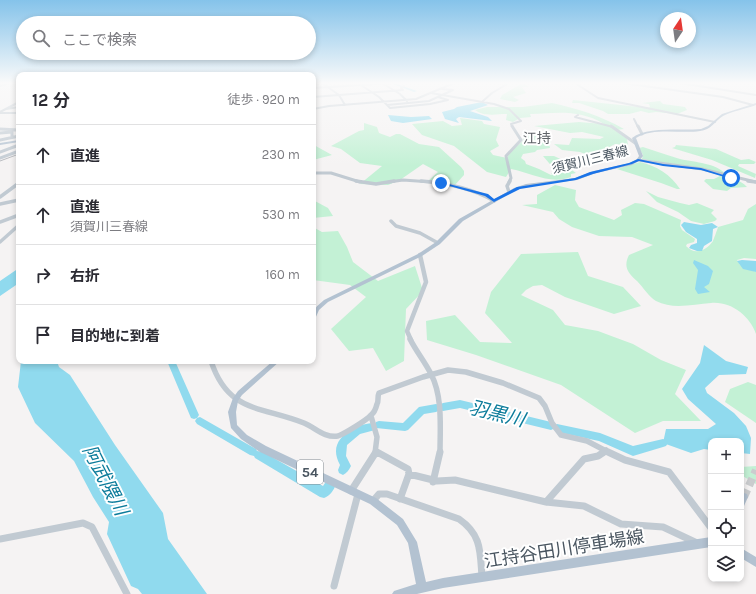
<!DOCTYPE html>
<html lang="ja">
<meta charset="utf-8">
<style>
body{margin:0;font-family:Karla,"Noto Sans JP",sans-serif;background:#f7f7f7;color:#2b2b33}
.controls{position:absolute;right:12px;bottom:12px;display:grid;overflow:hidden;border-radius:8px;box-shadow:0 2px 6px #0003}
.controls button{width:36px;height:36px;display:grid;place-items:center;padding:0;border:0;border-bottom:1px solid #e1e1e2;background:#fff;color:#2b2b33;font:20px sans-serif}
.compass{position:absolute;left:660px;top:12px;width:36px;height:36px;border-radius:50%;background:#fff;box-shadow:0 2px 6px #0003;rotate:13deg}
.stop{position:absolute;width:12px;height:12px;margin:-9px;border:3px solid #1a73e8;border-radius:50%;background:#fff}
.stop.end{background:#1a73e8;border-color:#fff;box-shadow:0 1px 4px #0008}
.list{margin:0;padding:0;list-style:none}
h2{display:flex;justify-content:space-between;align-items:center;height:52px;margin:0;padding:0 16px;font-size:17px}
h2 small{font-size:13px;font-weight:400;color:#7c7c81}
.list li{display:grid;grid-template-columns:26px 1fr auto;gap:12px;align-items:center;box-sizing:border-box;height:60px;padding:0 16px;border-top:1px solid #e1e1e2}
.list b{display:block;font-size:15px;white-space:nowrap}
.list p{margin:0;font-size:13px;white-space:nowrap;color:#7c7c81}
.list em{font-size:13px;font-style:normal;color:#7c7c81}
.icon{flex:none;width:22px;height:22px;fill:none;stroke:currentColor;stroke-width:2;stroke-linecap:round;stroke-linejoin:round}
.map{position:relative;flex:none;width:756px;height:594px;overflow:hidden}
.search{position:absolute;background:#fff;box-shadow:0 2px 6px #0003;left:16px;top:16px;width:300px;height:44px;display:flex;align-items:center;gap:10px;box-sizing:border-box;padding:0 14px;border-radius:22px;color:#7c7c81;font-size:15px}
.panel{position:absolute;background:#fff;box-shadow:0 2px 6px #0003;left:16px;top:72px;width:300px;height:292px;border-radius:8px}
.map>svg:first-child{display:block}
</style>
<div class="map">
<svg width="756" height="594" viewBox="0 0 756 594">
<rect width="100%" height="100%" fill="#f5f3f3"/>
<!-- green -->
<path fill="#c3f1d5" d="M523,83l6,4h-7l4,6 -13,4 6,3 -4,2 -15,-3 2,-4z
M573,100l76,8 1,-1 -1,-3 -7,-1 18,-2 3,3 22,3 2,3 -10,4 -21,-2 -7,1 -8,-2 -12,3h-21l-5,-3 -24,-8h-7z
M552,103c27,6 47,12 72,26l-8,1 11,9 1,6 -13,-1 -13,7 21,4 -14,5h-8l-21,-8 -18,-2 -8,-6 15,1 3,-7 28,1 4,-2 -22,-5 -12,1 -36,-7 45,-4 25,2c-25,-15 -46,-11 -74,-10l1,3 -11,1 -7,4 -7,-2 1,-6c-11,0 -23,3 -32,-4l12,-3h36z
M460,118l22,3 2,3 16,3 -4,13 3,6 -9,5 3,4 14,3 4,-7 12,-10 2,-8h10l15,8 1,1 -2,2 1,4 -13,2 -2,2 -12,2 -2,4 4,3 1,3 13,5 12,6h1l-1,-2h12l-2,-2 -6,-1 -12,-14h11l17,8 -5,2 10,7 -5,1v3c-21,8 -39,-4 -60,-8l-5,8 -19,-5 -33,-26 -32,-11 -10,-11 31,-3 9,5 10,-1z
M364,123l13,4 2,6 11,4 6,-3h4l19,10 20,3 22,20 3,4v4l-10,11 -26,-5 10,-9 -15,-8 -23,16 -12,5 -28,-1 22,-18 -22,-3 -19,-14 -10,-3 28,-15 5,-1z
M313,144l1,1 18,10 -19,5z
M676,145l40,4 25,11 8,-1 7,3 -2,2h-15l-1,2 18,8 -1,4 -43,-18 -40,-12 3,-1z
M643,147c12,4 24,8 37,12 17,4 34,3 47,16l-21,-6 -64,-10 1,-4 -4,-7z
M640,162c17,4 31,13 40,27h-3l-16,-6 -44,-14z
M720,176c9,2 20,3 27,11l-16,1 -4,3 -14,-2 -9,-8 2,-2h8z
M555,185l21,5 -1,10 4,7 35,13 8,-5 -1,-5 14,-7 9,1 37,16 -1,6 2,4 13,9 -1,3 -7,2 -1,2c9,10 21,4 27,-5 0,0 5,-13 5,-14l25,-7 5,-11 8,-5v55l-12,-1 -7,2 3,5 16,7v62c-6,-18 -25,-33 -45,-31 -17,1 -38,7 -55,-2 -7,-4 -13,-14 -19,-20 -9,-8 -14,-14 -8,-26l24,-10 -21,-8 -33,-1 -27,-9 -13,-8 -6,-7 -31,-7 15,-1v-9z
M646,191l12,6 22,6 9,2 8,-2 17,7 -3,3 6,6 -2,2 -11,3 -13,-3 -13,-9 -21,-10z
M313,200l15,8 5,8 -20,2z
M313,227l9,5 16,-1 9,16 6,15 25,19 37,-15 8,25 -17,18 -2,52 -18,10 -13,-23 -24,3 -18,-22 35,-32 -16,-12 -37,-5z
M578,252l10,24 35,11 18,19 -27,8 -49,-17 -23,-12 -9,1 -7,4 -5,5 32,15 12,15 33,6 16,6 19,7 28,16 25,10 -11,24 26,27h-38l-28,12 -74,-48 -85,-30 -49,-15 -1,-19 29,-6 25,27 32,1 -27,-30 6,-21 30,-38z
M748,382l8,3v38l-31,-21 5,-13z
M756,466v18l-15,-9v-8z"/>
<!-- water -->
<path fill="#90daee" d="M482,102l6,3 -18,6 18,6 4,4 -33,-4 -3,2 3,4 -14,-4 -3,-7 12,-3 3,-2z
M388,115l23,2 18,-1 3,3 -29,4 -12,-2z
M684,222l17,3 11,-2 6,4 -5,2 -1,12 -8,5 -2,5h-5l-8,-3 2,-3 6,-2v-4l-11,-7 -5,-7z
M694,260l14,6 5,5 -4,13 -5,3 6,5 -12,2 -3,-5 3,-19 -5,-7z
M742,260l14,1v11l-13,-3 -6,-8z
M19,268v15l-19,13v-15z
M704,345l22,16 22,6 -2,7 -27,1 -14,13 2,5 27,20 12,13 5,12 -1,16 -9,-1v-12h-30v9l-7,-1 -13,4 -28,-10 3,-14h42l8,-5 -28,-25 -6,-10 18,-26z
M21,361h36l2,6 11,8 45,70 48,68 5,26 39,55h-65l-4,-5 -7,-3 -24,-52 2,-12 -16,-25 -19,-36 -39,-38 -17,-36z"/>
<g fill="none" stroke-linecap="round" stroke-linejoin="round">
<!-- river -->
<path fill="#90daee" fill-rule="evenodd" d="M390,83h4l23,8 -3,1z
M167,361h8l24,54 -2,3 -3,1 -3,-1z
M460,400l91,22 4,3 2,-1 43,9 33,13 30,-7 3,1 2,3 -2,3 -3,1 -30,9 -34,-15 -42,-9 -4,-3 -2,1 -91,-22 -17,3 -3,-1 -4,2 -12,2 -16,16 -3,1 -29,-3 -1,2 -15,4 -13,11 -1,11 5,10c-2,4 -4,7 -8,9l-4,-2 -1,-3 2,-5c-9,-17 -2,-27 13,-37 6,-3 13,-4 19,-5l3,1 1,-2 3,-1 24,2 16,-16 17,-3 3,1 4,-2z
M200,417l56,32 1,2 6,1 60,34 4,-6 4,-1 4,1 1,4c-2,6 -6,12 -12,14l-4,-1 -65,-39 -1,-2 -4,-1 -53,-31 -2,-3 2,-3z"/>
<!-- major-tunnel -->
<path stroke="#caccce" stroke-width="8" stroke-dasharray="8 4.5" stroke-linecap="butt" d="M744,497l12,-27"/>
<!-- minor-far5 -->
<path stroke="#c1cad2" stroke-width="2" d="M322,83l17,12 6,10
M358,83l21,14 11,11 40,-4 18,-4 -10,-3
M382,83l18,11 7,7
M579,83l-1,2 20,13 117,24
M623,83l100,14 30,8
M680,83l76,12
M0,86l10,-3
M313,88l79,-5
M431,93l63,11 15,5 12,12
M313,97l90,-7 -2,-2 3,-2
M483,101l9,-8 15,-9 -9,-1
M387,105l42,-4 24,-11 -11,-1
M6,109l13,-2
M313,109l16,-3 87,-7 38,-16
M0,112l19,-10
M0,113h19
M578,115l-3,2 38,10
M634,119l4,8
M513,127l-2,-3 10,-3"/>
<!-- minor-far4 -->
<path stroke="#c1cad2" stroke-width="3" d="M611,126l24,17
M638,126l4,8
M0,129l19,1
M0,133l12,-1v5
M0,140l19,-4
M0,152l19,-7
M0,158l19,-7
M638,160l64,9 54,13
M313,173h18l29,9
M389,182l14,-2 28,2
M509,182l2,-4 -5,-22 15,-16 -9,-14"/>
<!-- minor-far3 -->
<path stroke="#c1cad2" stroke-width="3.5" d="M356,181l20,3 18,-3
M421,181c26,2 51,7 73,20
M748,181l8,1
M509,192l-2,-6 3,-5
M0,197l19,-14
M0,204l19,-4
M391,221l5,5 24,7 18,10
M0,222l19,-7
M0,242l19,-17"/>
<!-- minor-far2 -->
<path stroke="#c1cad2" stroke-width="4.5" d="M411,340l-4,-9 19,-49 -6,-27"/>
<!-- minor-far1 -->
<path stroke="#c1cad2" stroke-width="5.5" d="M410,339c6,12 15,23 21,35 12,23 9,53 9,79
M211,361c17,52 50,45 93,62 12,5 20,15 34,13 6,-2 29,-16 33,-21 3,-2 5,-7 6,-11 2,-3 0,-7 2,-11l44,-16 25,-7 18,2 37,11 36,15 6,8 7,17 9,12 26,6 23,12
M371,416l6,21 -2,16
M376,451l3,2
M603,453l3,-3"/>
<!-- minor -->
<path stroke="#c1cad2" stroke-width="7" d="M377,452l31,17 1,5 28,7 18,-1 91,22 38,4 37,18 42,3 34,16
M608,452l17,8 44,12 42,56
M433,482l7,-30
M351,491l25,-39
M400,499l9,-25
M373,501l6,-7h8l72,25c23,16 21,33 23,58
M546,502l38,-43 14,-3 6,-4
M0,539l83,-16 9,4 35,67
M334,586l24,-92"/>
<!-- major -->
<path fill="#b3c2d1" fill-rule="evenodd" d="M756,103v2c-8,3 -26,7 -33,11 -8,5 -12,14 -23,15 -19,3 -47,-4 -64,7l7,18 -4,5 -7,4 -36,8 -19,7 -50,6 -11,4 -53,31 -23,23 -18,12 -94,46 -9,8 -4,9 -2,1c0,-12 3,-13 11,-20l94,-46 18,-12 23,-23 55,-31 12,-4 49,-6 19,-7 36,-8 7,-4 2,-3 -7,-18c15,-12 50,-7 69,-9l7,-3 14,-12z
M19,140v2l-19,3v-2z
M273,361h7l-38,34 -4,6 -2,11 1,13 10,10 19,11 110,52 27,21 14,23 9,40 17,-4 268,-41v10l-268,41 -26,6h-25l2,-3 22,-7 -8,-41 -11,-18 -27,-21 -110,-52 -19,-13 -10,-11 -3,-16 5,-14 5,-7z
M744,493l3,1 1,3 -4,9 -3,1v-13z
M741,548l15,9v10l-15,-9z"/>
<!-- rail -->
<path stroke="#b5b8bd" stroke-width="1" d="M0,161l19,-7"/>
</g>
<!-- sky -->
<linearGradient id="sky" x2="0" y2="1"><stop stop-color="#85c3ea"/><stop offset="0.5" stop-color="#fafafa"/><stop offset="1" stop-color="#fafafa" stop-opacity="0"/></linearGradient>
<rect width="756" height="166" fill="url(#sky)"/>
<!-- route -->
<path fill="#1a73e8" d="M638,159l25,5 38,4 32,10 -2,1 -30,-9 -38,-4 -24,-5 -7,3 -39,10 -17,6 -56,9 -26,13 -9,-6 -46,-13 2,-1 47,12 6,5 23,-12 58,-9 15,-6 39,-9z"/>
<g text-anchor="middle" stroke-width="4" stroke-linejoin="round" paint-order="stroke">
<!-- far-street labels -->
<g font-size="13" fill="#4a5661" stroke="#fff">
<text transform="translate(590 159) rotate(-14)" y="5">須賀川三春線</text>
</g>
<!-- far-quarter labels -->
<g font-size="14" fill="#5f6368" stroke="#fff">
<text x="537" y="143">江持</text>
</g>
<!-- shield labels -->
<rect fill="#fff" stroke="#808990" stroke-width="1" x="297" y="460" width="26" height="24" rx="3"/>
<g font-size="14" font-weight="bold" fill="#4a5661">
<text x="310" y="477">54</text>
</g>
<!-- near-street labels -->
<g font-size="18" fill="#4a5661" stroke="#fff">
<text transform="translate(564 549) rotate(-9)" y="6">江持谷田川停車場線</text>
</g>
<!-- near-water labels -->
<g font-size="19" font-style="italic" fill="#0c7c9b" stroke="#fff">
<text transform="translate(497 413) rotate(14)" y="7">羽黒川</text>
<text transform="translate(106 480) rotate(63)" y="7">阿武隈川</text>
</g>
</g>
</svg>
<div class="controls">
<button>+</button>
<button>−</button>
<button><svg class="icon" aria-label="locate" viewBox="0 0 24 24"><circle cx="12" cy="12" r="6"/><path d="M12 2v4M12 18v4M2 12h4M18 12h4"/></svg></button>
<button><svg class="icon" aria-label="layers" viewBox="0 0 24 24"><path d="M12 4l9 5-9 5-9-5zM3 14l9 5 9-5"/></svg></button>
</div>
<svg class="compass" viewBox="-18 -18 36 36"><path d="M0-13l5 13h-10z" fill="#e53935"/><path d="M0 13l5-13h-10z" fill="#7c7c81"/></svg>
<div class="stop" style="left:731px;top:178px"></div>
<div class="stop end" style="left:441px;top:183px"></div>
<div class="search"><svg class="icon" aria-label="search" viewBox="0 0 24 24"><circle cx="10" cy="10" r="6"/><path d="M15 15l6 6"/></svg>ここで検索</div>
<section class="panel">
<h2>12 分<small>徒歩 · 920 m</small></h2>
<ul class="list">
<li><svg class="icon" aria-label="ahead" viewBox="0 0 24 24"><path d="M12 20V5M6 11l6-6 6 6"/></svg><div><b>直進</b></div><em>230 m</em></li>
<li><svg class="icon" aria-label="ahead" viewBox="0 0 24 24"><path d="M12 20V5M6 11l6-6 6 6"/></svg><div><b>直進</b><p>須賀川三春線</p></div><em>530 m</em></li>
<li><svg class="icon" aria-label="right" viewBox="0 0 24 24"><path d="M7 20v-9h11M14 6l5 5-5 5"/></svg><div><b>右折</b></div><em>160 m</em></li>
<li><svg class="icon" aria-label="arrive" viewBox="0 0 24 24"><path d="M6 21V4h12l-3 4 3 4H6"/></svg><div><b>目的地に到着</b></div></li>
</ul>
</section>
</div>
